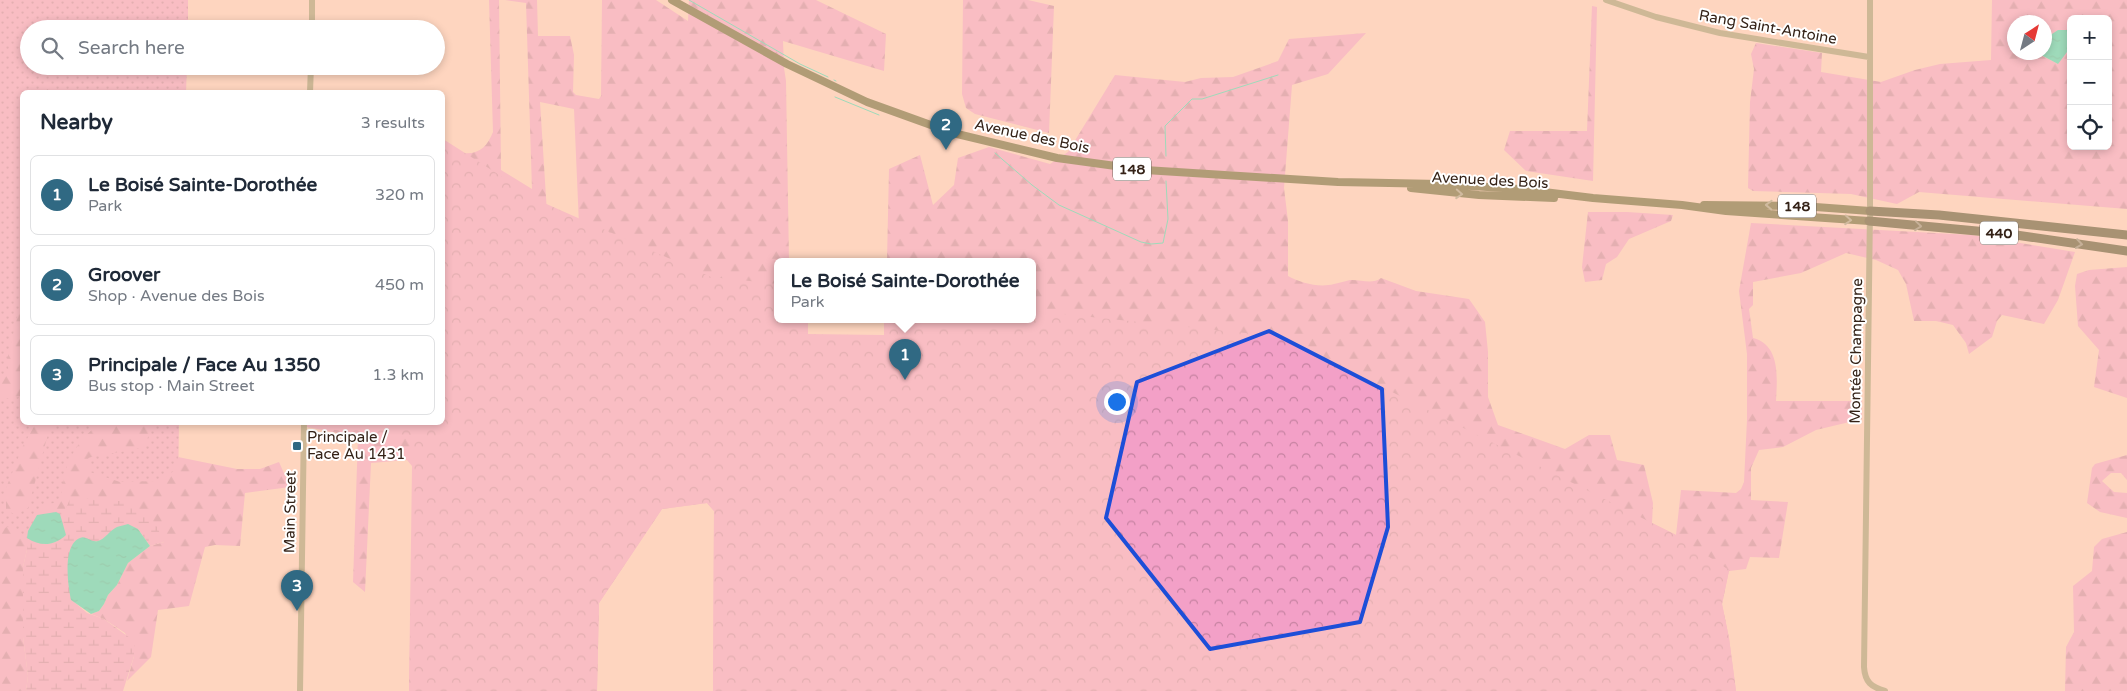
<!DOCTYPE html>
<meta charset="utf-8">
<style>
body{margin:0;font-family:"Varela Round",sans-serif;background:#f6f6f7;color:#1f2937}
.controls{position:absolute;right:15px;top:15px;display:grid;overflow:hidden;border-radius:8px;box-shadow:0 2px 8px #0003}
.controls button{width:45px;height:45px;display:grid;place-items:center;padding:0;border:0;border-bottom:1px solid #e0e1e3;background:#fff;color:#1f2937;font:25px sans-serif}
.compass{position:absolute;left:2007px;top:15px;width:45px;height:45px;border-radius:50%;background:#fff;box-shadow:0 2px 8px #0003;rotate:36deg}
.you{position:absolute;left:1116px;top:401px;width:18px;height:18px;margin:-12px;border:4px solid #fff;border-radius:50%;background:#1a73e8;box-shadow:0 0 0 8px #1a73e833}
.badge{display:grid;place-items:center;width:32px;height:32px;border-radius:50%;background:#306983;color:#fff;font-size:16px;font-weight:700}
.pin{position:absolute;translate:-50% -41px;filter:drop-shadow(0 1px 2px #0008)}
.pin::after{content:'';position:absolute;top:26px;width:18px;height:15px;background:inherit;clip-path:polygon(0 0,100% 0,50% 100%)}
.popup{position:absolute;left:774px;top:258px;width:262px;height:65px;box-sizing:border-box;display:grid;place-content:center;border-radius:8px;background:#fff;filter:drop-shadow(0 1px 4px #0005);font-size:16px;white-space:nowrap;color:#747a83}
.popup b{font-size:19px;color:#1f2937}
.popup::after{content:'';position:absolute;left:50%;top:100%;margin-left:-10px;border:10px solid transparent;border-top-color:#fff}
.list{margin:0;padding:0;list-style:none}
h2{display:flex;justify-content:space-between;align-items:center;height:65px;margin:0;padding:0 20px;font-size:21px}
h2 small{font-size:16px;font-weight:400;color:#747a83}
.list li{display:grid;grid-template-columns:32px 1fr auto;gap:15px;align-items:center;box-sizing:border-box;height:80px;margin:0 10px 10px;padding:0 10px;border:1px solid #e0e1e3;border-radius:8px}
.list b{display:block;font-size:19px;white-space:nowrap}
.list p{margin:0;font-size:16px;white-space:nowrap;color:#747a83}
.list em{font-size:16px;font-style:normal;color:#747a83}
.icon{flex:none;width:28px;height:28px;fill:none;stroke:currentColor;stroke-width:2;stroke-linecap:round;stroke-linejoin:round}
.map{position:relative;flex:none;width:2127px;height:691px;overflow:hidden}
.search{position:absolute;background:#fff;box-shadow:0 2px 8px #0003;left:20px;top:20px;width:425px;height:55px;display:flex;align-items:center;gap:12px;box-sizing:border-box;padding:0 18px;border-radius:28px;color:#747a83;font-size:19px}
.panel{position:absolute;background:#fff;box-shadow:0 2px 8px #0003;left:20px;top:90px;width:425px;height:335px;border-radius:8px}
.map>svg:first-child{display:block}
</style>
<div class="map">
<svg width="2127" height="691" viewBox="0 0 2127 691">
<defs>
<pattern id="grass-dots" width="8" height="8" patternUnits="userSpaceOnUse" patternTransform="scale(1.25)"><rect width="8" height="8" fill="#f3a0c7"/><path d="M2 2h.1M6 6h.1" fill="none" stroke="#c682a1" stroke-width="1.8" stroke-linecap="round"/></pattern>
<pattern id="forest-firs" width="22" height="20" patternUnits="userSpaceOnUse" patternTransform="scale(1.25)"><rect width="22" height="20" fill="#f3a0c7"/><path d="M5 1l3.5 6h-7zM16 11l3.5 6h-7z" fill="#c682a1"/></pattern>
<pattern id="wetland-marsh" width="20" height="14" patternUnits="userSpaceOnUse" patternTransform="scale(1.25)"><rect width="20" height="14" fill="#f3a0c7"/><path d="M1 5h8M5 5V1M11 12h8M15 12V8" fill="none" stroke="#c682a1"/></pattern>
<pattern id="park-crowns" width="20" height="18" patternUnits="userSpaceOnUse" patternTransform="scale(1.25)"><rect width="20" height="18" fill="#f3a0c7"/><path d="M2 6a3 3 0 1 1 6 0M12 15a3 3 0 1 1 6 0" fill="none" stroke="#c682a1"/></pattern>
<pattern id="water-ripples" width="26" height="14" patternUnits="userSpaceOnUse" patternTransform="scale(1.25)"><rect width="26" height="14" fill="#2be1b3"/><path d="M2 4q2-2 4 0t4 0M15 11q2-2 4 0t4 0" fill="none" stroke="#27c199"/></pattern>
</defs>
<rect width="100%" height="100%" fill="#fed5bf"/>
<!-- grass -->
<path fill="url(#grass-dots)" d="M0,0h188v29h-159v37h158l-1,26h-164v330l157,1 -1,66 -178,72z"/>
<!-- forest -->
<path fill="url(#forest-firs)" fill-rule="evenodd" d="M489,0h10l2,170 31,19 -6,-186 -21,-3h32l1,36h32l4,19 -1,37 3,3 23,4 2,-3 1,-96h54l32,21 1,-21h127l70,34 -2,37 -101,-30 1,27 2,13 3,180h-11v58l13,24 80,1 161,-25v-58h-145l2,-92 31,-14 13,50 21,-20 4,-27 31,-11 61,17 18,-12 47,-77 70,7 16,-4 32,-1 45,-16 11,-22 77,-6 -38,41 -36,11 -8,103 4,33v55c13,7 31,12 46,8 6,-1 11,-3 16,-4 10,-1 22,5 31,-2l35,13 53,8 16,23 3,30v45l10,28 67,24 24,-14h21l7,25 27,5 9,38 -1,20 24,12 5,-45 55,3 5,-4 3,-7 3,-62v-66l-8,-63 12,-68 221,12 103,17 -17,48 -14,24 -42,-9 -5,6 -5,16 -23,17 -3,-11 -13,-18 -17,-4h-22l-8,-37 -8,-14 -22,-10 -30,-7 -45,20 -48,9v23l-4,4 4,29c28,7 24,41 23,63h86v18l-46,11 -33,17 -24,3 -8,18v32l37,2 -9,56 -29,-1 -4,12 -17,2 -7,33 7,34 7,53h-1023l1,-180 -7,-8 -45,6 -63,94 -2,88h-188l3,-225 -5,-6 -36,3 -6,129 -12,-10 5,-145 -51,-10v-5h135l20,-269c17,2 25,-6 31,-21zM540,102l34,7 5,116 -32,-12z
M963,0h65l26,6 -5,127 -74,-19 -9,-6 -4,-14z
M1992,0h135v209l-208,-17 -22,12 -46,-10 -98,-3 -5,-3 2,-86 4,-33 -3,-15 5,-11 66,10 -1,19 60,10 34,-12 25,-6 51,-4zM2071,19h37v127h-37zM2014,22h30l1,20 1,-4 12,26 -17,-9 1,-3h-28z
M1592,6l5,1 -4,174 -67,-10 -22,-21 6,-19h77z
M46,82l9,10h-16z
M1588,212h39l46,3 -2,6 -42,18 -12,18 -11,7 -4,16 -17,2 -3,-15z
M2127,267v131l-33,-11 5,-37 -21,-24 -3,-40 2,-12 12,-4z
M22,297l-1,66 1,1v32l-11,3 -11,-2v-19l7,-2 2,-3 -2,-13z
M36,423h15l-23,85 -13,7 -9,-6v-21l17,-42z
M102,423h49l-5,23c-19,7 -39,6 -58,12l2,14 30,10 40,-1 15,-11 3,-13 59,12h23l19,-7 11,25 -45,6 -5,53 -25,-1 -10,2 -16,59 -31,4 -7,47 -24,24 7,-25 -9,-23 -21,-14 -13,-5 8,-3 5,-7 4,-9 9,-10 11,-22 22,-17 14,-4 -48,-42 -18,1 -16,-4 -16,8 -1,6 -28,4 3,-9c7,-3 13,-1 20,-6 3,-12 4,-28 9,-39 6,-14 19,-31 33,-38z
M2127,455v25l-6,-7h-10l-9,8 12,11 13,1v25l-27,-6 -13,-9 5,-35 3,-4z
M8,527l8,2 11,9 1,7 -5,22v70l5,39 -2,15h-26v-162z
M2127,532v159h-62l1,-44 8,-15 -1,-46 19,-15 2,-24 8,-8z"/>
<!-- wetland -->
<path fill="url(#wetland-marsh)" d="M82,497l16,4h31l26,22 9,19 -14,4 -12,-17 -22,-1 -16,13h-5l-27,18 4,41 15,13 17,6 30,22v15l-11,35h-97l2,-15 -5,-39v-70l5,-22 -1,-7c14,9 28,8 39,-4l-6,-19 -4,-3 9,-2 5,-11z"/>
<!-- park -->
<path fill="url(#park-crowns)" d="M443,139l99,63 169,75 66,7 1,35h30v15l76,1v-16h148l1,-8 250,26 369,186 24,12 53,35 -7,34 7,34 7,53h-1023l1,-180 -7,-8 -45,6 -63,94 -2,88h-188l5,-256 -52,-2 -54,-6v-4l134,-1z"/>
<!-- water -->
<path fill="url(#water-ripples)" d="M2058,30h9v22l-9,12 -17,-9 3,-3 2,-14z
M56,512l4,2 6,21c-12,11 -25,12 -39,3l1,-7 9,-16z
M128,524l10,5 12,17 -22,17 -11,22 -9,10 -4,9 -5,7 -8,3 -20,-14c-3,-14 -9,-55 9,-62 6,-3 11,5 18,3 7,-2 12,-11 19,-14 3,-1 8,-2 11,-3z"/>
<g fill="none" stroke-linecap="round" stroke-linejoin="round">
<!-- stream -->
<path stroke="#2be1b3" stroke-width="1" d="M689,0l111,64 28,13
M834,80l2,1
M835,97l44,18
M995,153l37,32 27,20 82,37 10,2 12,-1 5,-24 -2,-38
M1166,156l-1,-30 27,-27h10l76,-24"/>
<!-- tertiary -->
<path stroke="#949665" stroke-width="6" d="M1606,0l50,17 64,16 149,24
M1870,0v211l-6,456c1,15 7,20 21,24
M312,29v-29
M310,92l1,-26
M300,691l4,-269"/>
<!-- primary -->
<path stroke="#56571e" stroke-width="8" d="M672,0l115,64 80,38 86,31 104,25 88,12 193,12 102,2 79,5 74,9 89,7 44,6 143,10
M1411,188l68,7 75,3
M1704,205l98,1 68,5"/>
<!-- motorway -->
<path stroke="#404017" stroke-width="9" d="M1870,211l69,4 188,20
M1869,221l140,13 118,17"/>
</g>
<!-- one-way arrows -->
<defs><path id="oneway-chevron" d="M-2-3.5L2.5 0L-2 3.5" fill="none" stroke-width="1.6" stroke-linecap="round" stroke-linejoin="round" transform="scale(1.25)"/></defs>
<g stroke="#9a9a78">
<use href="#oneway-chevron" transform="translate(1459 194) rotate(4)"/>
<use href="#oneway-chevron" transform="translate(1769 205) rotate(-178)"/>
<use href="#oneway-chevron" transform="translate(1848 220) rotate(4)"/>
</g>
<g stroke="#838368">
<use href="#oneway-chevron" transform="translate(1918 226) rotate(6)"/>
<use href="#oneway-chevron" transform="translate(2079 244) rotate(8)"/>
</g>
<!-- marked area -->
<path d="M0 0H2127V691H0ZM1269,331l113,58 6,138 -28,95 -150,27 -104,-131 31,-136z" fill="#fed5bf" fill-opacity=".55" fill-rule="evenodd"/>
<path fill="none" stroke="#1d4ed8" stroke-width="4" stroke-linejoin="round" d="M1269,331l113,58 6,138 -28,95 -150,27 -104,-131 31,-136z"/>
<!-- markers -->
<rect fill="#306983" stroke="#fff" stroke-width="2" x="292" y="441" width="10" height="10" rx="2.5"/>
<g text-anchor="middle" stroke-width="4" stroke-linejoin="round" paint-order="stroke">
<!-- shield labels -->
<g fill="#fff" stroke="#71645d" stroke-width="1">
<rect x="1113" y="157.5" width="38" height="23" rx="4"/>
<rect x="1778" y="194.5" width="38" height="23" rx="4"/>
<rect x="1980" y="221.5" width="38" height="23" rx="4"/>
</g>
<g font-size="14" font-weight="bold" fill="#342217">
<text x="1132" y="174">148</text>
<text x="1797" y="211">148</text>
<text x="1999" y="238">440</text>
</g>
<!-- street labels -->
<g font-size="15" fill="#342217" stroke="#fff">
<text transform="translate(1768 27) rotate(10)" y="5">Rang Saint-Antoine</text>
<text transform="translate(1032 136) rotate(12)" y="5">Avenue des Bois</text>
<text transform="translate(1490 180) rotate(3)" y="5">Avenue des Bois</text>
<text transform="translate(1856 351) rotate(-89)" y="5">Montée Champagne</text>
<text transform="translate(290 512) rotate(-89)" y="5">Main Street</text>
</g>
<!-- poi labels -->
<g font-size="15" fill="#342217" stroke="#fff" text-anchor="start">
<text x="307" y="442">Principale /<tspan x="307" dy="17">Face Au 1431</tspan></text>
</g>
</g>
</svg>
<div class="controls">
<button>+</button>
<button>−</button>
<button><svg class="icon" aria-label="locate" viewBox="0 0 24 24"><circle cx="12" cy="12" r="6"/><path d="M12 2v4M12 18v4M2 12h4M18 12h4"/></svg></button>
</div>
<svg class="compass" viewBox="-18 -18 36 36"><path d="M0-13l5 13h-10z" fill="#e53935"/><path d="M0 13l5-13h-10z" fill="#747a83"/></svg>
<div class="you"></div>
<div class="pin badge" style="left:905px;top:380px">1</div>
<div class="popup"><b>Le Boisé Sainte-Dorothée</b>Park</div>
<div class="pin badge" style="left:946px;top:150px">2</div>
<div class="pin badge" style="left:297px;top:611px">3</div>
<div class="search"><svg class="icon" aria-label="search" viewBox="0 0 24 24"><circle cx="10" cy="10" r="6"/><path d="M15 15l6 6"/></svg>Search here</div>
<section class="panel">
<h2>Nearby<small>3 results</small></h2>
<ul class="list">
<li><span class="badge">1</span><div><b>Le Boisé Sainte-Dorothée</b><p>Park</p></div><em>320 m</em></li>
<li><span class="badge">2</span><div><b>Groover</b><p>Shop · Avenue des Bois</p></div><em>450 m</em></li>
<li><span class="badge">3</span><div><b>Principale / Face Au 1350</b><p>Bus stop · Main Street</p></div><em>1.3 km</em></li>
</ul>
</section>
</div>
